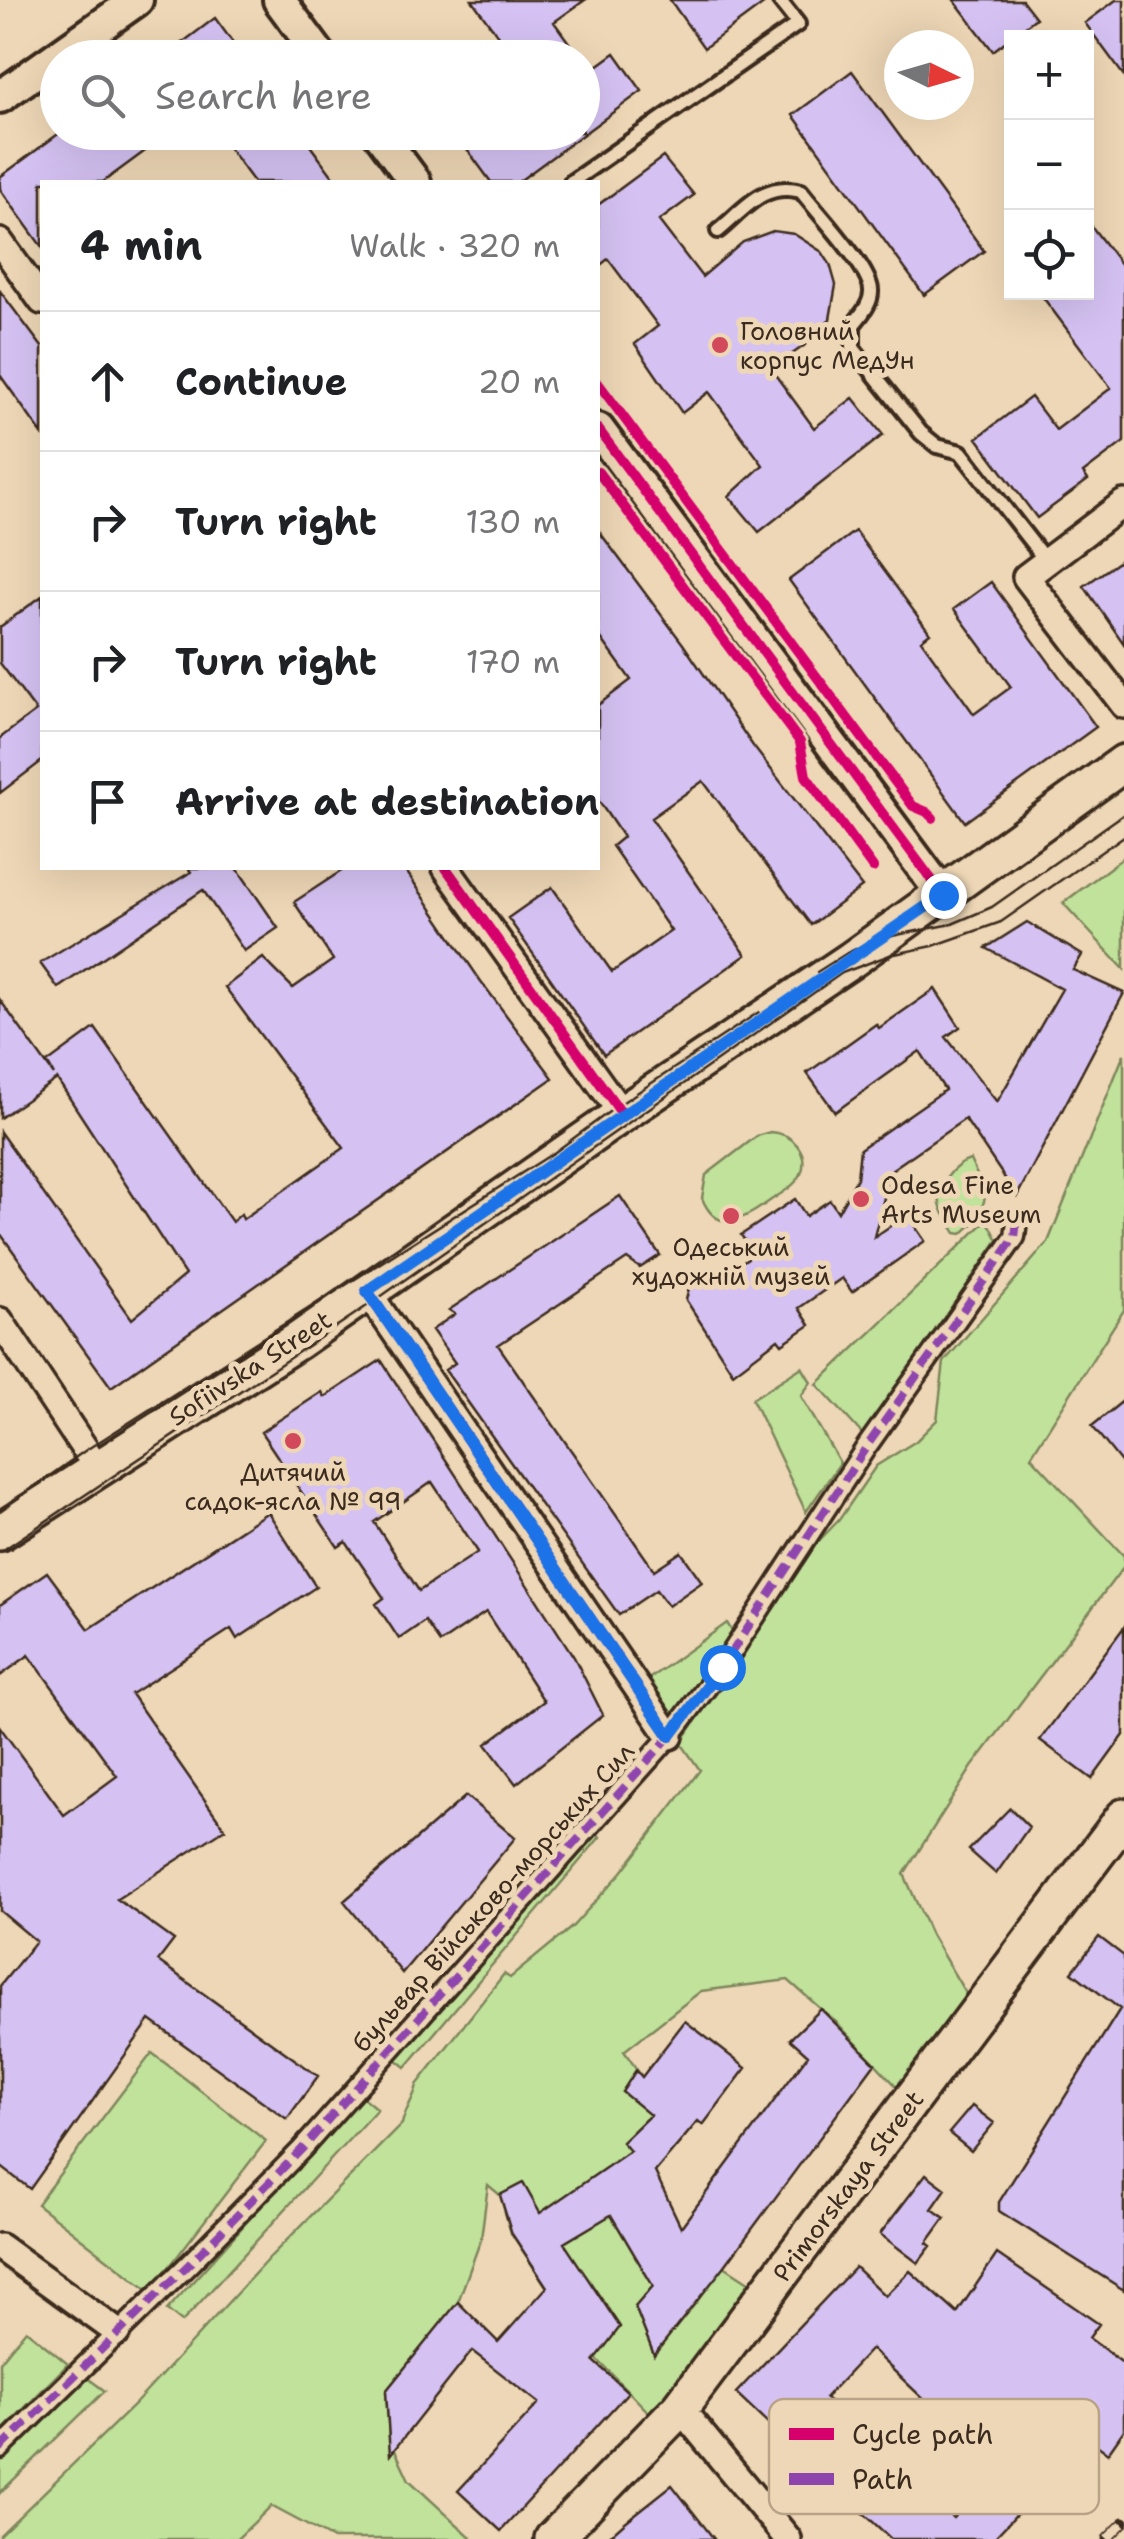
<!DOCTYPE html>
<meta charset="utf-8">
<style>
body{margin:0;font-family:"Shantell Sans",sans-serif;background:#f2f2f2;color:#202124}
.controls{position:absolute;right:30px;top:30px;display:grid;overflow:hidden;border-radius:0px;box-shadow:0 10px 40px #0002}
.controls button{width:90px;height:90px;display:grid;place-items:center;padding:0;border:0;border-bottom:2px solid #e0e0e0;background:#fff;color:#202124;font:50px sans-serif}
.compass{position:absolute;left:884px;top:30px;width:90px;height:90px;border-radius:50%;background:#fff;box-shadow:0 10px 40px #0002;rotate:95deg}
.stop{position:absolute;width:30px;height:30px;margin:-22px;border:8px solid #1a73e8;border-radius:50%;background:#fff}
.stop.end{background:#1a73e8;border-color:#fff;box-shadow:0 2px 10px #0008}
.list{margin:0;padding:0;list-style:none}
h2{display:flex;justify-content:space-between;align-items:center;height:130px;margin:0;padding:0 40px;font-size:42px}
h2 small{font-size:32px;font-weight:400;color:#757577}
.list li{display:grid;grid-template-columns:65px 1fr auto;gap:30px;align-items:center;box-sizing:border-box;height:140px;padding:0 40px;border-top:2px solid #e0e0e0}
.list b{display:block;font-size:38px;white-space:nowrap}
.list em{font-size:32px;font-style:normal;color:#757577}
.icon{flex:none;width:55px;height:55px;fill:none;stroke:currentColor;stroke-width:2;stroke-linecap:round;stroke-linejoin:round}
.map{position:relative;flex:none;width:1124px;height:2539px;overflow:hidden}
.search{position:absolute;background:#fff;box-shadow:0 10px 40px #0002;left:40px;top:40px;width:560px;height:110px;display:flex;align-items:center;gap:25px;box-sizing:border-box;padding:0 35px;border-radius:55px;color:#757577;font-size:38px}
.panel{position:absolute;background:#fff;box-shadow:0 10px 40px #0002;left:40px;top:180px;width:560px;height:690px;border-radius:0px}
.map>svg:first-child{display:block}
</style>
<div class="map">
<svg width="1124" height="2539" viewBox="0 0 1124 2539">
<rect width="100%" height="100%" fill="#eed7b6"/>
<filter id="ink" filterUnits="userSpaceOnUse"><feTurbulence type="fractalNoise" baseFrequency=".01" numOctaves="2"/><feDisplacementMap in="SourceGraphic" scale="20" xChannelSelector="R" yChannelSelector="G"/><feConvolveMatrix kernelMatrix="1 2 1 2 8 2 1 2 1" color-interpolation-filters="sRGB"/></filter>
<g filter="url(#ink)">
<!-- green -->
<path fill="#c1e29b" stroke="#7e865c" stroke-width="2.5" d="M1124,857v112l-61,-66z
M1124,1054v256l-93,146 93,100v10l-152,201 -68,107 27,61 41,69 -68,90 -66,-70 -50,-44 -87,11 -77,60 18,26 56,44 -43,51 16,44 21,29 72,47 -103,133 -65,-67 -25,-34 -60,-91 -11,-38 -12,-10 -7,54 -23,63 -72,90 3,45 20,43 64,59h-140l-62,-33 -34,33h-237v-4l134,-130 135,-147 133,-134c3,-15 12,-25 15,-39l87,-111 6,4 62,-51 50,-55 78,-102 -19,-27 128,-192 30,-31 37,-54 40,-25 21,-21 7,-58 104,-120z
M770,1132c22,1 40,20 31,42 -6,12 -19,19 -30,26 -24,17 -53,38 -69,-2l4,-23 51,-39z
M970,1160l16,34 -7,24 -17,16 -6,-1c-5,-8 -14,-20 -16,-29 -3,-19 13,-39 30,-44z
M987,1220l11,20 -134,196 -47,-52z
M802,1367l9,15 -10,14 39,67 -34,49 -54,-113z
M727,1623l8,13 -62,83 -26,-39z
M592,1827l8,10 -194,230 -14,-11z
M152,2053l114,88 -116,151 -113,-88z
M361,2096l16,13 -195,213 -15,-12z
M26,2330l42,34 -68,69v-71z
M82,2374l23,17 -105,102v-36z"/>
<!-- building -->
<path fill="#d5c2f3" stroke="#3b2a1e" stroke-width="2.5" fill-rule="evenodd" d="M472,0h113l-31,22 26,36h-66z
M670,0h99l-65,48z
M954,0h68l14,18 -43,33z
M1116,0h8v76l-39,-53z
M215,18l29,40h-82z
M615,53l27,38 -124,91h-27l-27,-37 17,-13h101v-55z
M852,71l132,180 -60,44 -131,-180z
M61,132h110l-68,50h-61v65l-42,-58v-12z
M217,132h83l37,50h-83z
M663,157l31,38 -35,26 43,56 41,-35 30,-11 21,3 28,18 8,12 6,21 -6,34 -15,19 -44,31 43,59 39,-30 30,37 -124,97 -30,-36 34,-31 -54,-73 -27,21 -47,-69 23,-18 -50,-67 -10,8v-62z
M1086,219l38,50v173l-41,31 5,7 -51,38 -60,-80 54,-41 25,33 55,-42 -72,-96h47z
M0,291l42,56v87l-42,-59z
M598,530l85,114 70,102 109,141 -51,38 -108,-144 -52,37 95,137 -142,100 -96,-137 44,-31 60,85 59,-41 -59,-85 11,-9 -25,-37v-95l33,-25 -33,-46z
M855,531l75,102 -9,7 53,74 37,-27 -57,-78 37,-27 105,145 -131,95 -176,-242z
M1124,558v86l-40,-58z
M42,596v165l-42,32v-55l36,-27 -36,-48v-36z
M188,868h49l41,60 -34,23 -41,-61 -145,98 -18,-25 151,-91z
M346,868h58l76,112 73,98 -442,309 -111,-154v-101l132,187 53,-44 -128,-196 -57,39v-118l54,75 -7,-12 48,-35 137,194 9,-8 2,5 101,-71 -119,-161 38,-29 30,30 40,-28 -39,-58z
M1027,922l55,33 -9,15 51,23 -107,203 -52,-77 -74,51 -17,67 33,-22 18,26 -73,51 -10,-14 -43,30 11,17 -28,19 -4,-5 -45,34 -47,-73 5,-20 27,-2 36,-24 -13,-19 54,-36 11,17 24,-16 8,12 19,-34 3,-29 85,-59 -25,-39 -85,61 -28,-39 69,-49 3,4 56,-39 25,38 -14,10 51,65 65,-113 -76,-41z
M620,1196l40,59 -20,13 -13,-9 -129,86 156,225 27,-18 21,30 -34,24 -12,-16 -37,25 -174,-245 10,-7 -23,-33 23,-16 -6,-4z
M381,1360l193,297 29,58 -87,69 -30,-40 58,-43 -58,-89 -46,31 -15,-22 -26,18 -23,-35 8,-6 -38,-56 -8,5 -77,-115 61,-40 3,5zM432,1482l46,70 -59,39 -45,-69z
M1124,1400v66l-32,-40z
M268,1512l48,75 -79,52 -6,-10 -100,65 94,135 -108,70 57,41 -16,21 160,115 -31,43 -137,-99 -120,169 -30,-23v-180l36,-45 -36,-30v-184l64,88 53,-39 -88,-121 -29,21v-71l47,-33 42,57z
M1124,1627v108l-32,44 -52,-39z
M466,1796l49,42 -113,135 -58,-72z
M1010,1808l19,19 -33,47 -27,-24z
M1099,1937l25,19v334l-125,-79v-9l121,-193 -48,-37z
M821,2009l54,54 -151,204 -70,88 -19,-48 18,-21 -42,-71 -47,28 56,84 -26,34 34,31 -127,139 -43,-40 81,-88 -67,-52 -82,104 -4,-64 72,-89 40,40 49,-55 -35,-53 -12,-39 23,-12 17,30 90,-62 -8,-9 28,-27 -28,-23 14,-22 6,7 43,-56 61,47 -43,57 -5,-4 -43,51 26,55 127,-172 -18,-16z
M972,2106l22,17 -23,28 -22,-18z
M926,2174l20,15 -14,20 13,9 -18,25 4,3 -13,17 -38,-29z
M997,2254l102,70 -10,14 35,26v66l-16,23 -20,-14 -95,100h-102l-155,-146 119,-126 30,29 25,-25 47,42zM871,2349l128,122 -46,47 -128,-120z
M672,2485l42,54h-108l18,-16z"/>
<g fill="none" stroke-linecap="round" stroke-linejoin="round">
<!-- service casing -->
<g stroke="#3b2a1e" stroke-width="20">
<path id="service" d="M571,182l227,-158 -19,-24
M718,231c27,-22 45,-50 83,-40 15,20 69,77 70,99 1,13 -10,25 -18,35v23l68,85 16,13 24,6 85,109"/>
</g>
<!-- pedestrian casing -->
<g stroke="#3b2a1e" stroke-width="25">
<path id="pedestrian" d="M0,2449l190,-186 112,-114 368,-413 52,-69 145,-221 148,-209 2,-16"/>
</g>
<!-- minor casing -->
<g stroke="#3b2a1e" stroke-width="32">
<path id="minor" d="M0,242l42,59
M1124,503l-98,74 98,128
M446,868l176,246
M367,1291l303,445
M0,1321l98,148
M0,2247l117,85
M680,2408l108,131"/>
</g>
<!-- tertiary casing -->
<g stroke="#3b2a1e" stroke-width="38">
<path id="tertiary" d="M279,0l43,58
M0,97l137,-97
M378,132l37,50
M598,429l345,466"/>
</g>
<!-- secondary casing -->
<g stroke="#3b2a1e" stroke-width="42">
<path id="secondary" d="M0,1532l299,-192 323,-226 229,-154 273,-197
M553,2539l127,-131 444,-591"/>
</g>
<!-- service -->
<use href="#service" stroke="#eed7b6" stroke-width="12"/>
<!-- pedestrian -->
<use href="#pedestrian" stroke="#eed7b6" stroke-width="18"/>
<!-- minor -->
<use href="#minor" stroke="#eed7b6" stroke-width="25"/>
<!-- tertiary -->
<use href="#tertiary" stroke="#eed7b6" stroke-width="30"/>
<!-- secondary -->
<use href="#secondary" stroke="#eed7b6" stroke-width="35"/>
<!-- tram -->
<path stroke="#3b2a1e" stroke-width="2.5" d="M817,972l30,-19 35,-15 70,-14 40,-17 132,-93
M0,1511l86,-61 469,-298 62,-46 142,-94
M0,1552l373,-250 469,-329 48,-18 43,-9 68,-24 123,-86"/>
<!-- rail casing -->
<g stroke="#3b2a1e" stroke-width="11">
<path id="rail" d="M1107,2539l17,-17"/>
</g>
<!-- rail -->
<use href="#rail" stroke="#eed7b6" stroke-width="8" stroke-dasharray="22" stroke-linecap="butt"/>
<!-- quiet -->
<path stroke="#8e44ad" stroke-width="8" stroke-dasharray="15 8" stroke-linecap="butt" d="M0,2449l190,-186 112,-114 368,-413 52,-69 145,-221 148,-209 2,-16"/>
<!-- cycleway casing -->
<g stroke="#eed7b6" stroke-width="16">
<path id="cycleway" d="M598,383l315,423 14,6 6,6
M598,429l345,466
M598,472l202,270 6,34 67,92
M446,868l176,246
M367,1291l303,445"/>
</g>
<!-- cycleway -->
<use href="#cycleway" stroke="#d6006c" stroke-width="10"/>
</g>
</g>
<g fill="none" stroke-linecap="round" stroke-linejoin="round" filter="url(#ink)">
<!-- route -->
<path stroke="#1a73e8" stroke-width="12" d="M722,1667l-52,69 -303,-445 576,-396"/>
</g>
<!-- markers -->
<g fill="#d1495b" stroke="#eed7b6" stroke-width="4">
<circle cx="720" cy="345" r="10"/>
<circle cx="861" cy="1199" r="10"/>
<circle cx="731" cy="1216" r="10"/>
<circle cx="293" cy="1441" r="10"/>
</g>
<g text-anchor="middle" stroke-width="10" stroke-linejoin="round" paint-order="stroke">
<!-- poi labels -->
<g font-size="25" fill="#3b2a1e" stroke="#eed7b6" text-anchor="start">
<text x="740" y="340">Головний<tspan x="740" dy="29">корпус МедУн</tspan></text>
<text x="881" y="1194">Odesa Fine<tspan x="881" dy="29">Arts Museum</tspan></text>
<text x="731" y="1256" text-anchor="middle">Одеський<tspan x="731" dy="29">художній музей</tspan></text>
<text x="293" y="1481" text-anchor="middle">Дитячий<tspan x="293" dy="29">садок-ясла № 99</tspan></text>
</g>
<!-- street labels -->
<g font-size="25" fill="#3b2a1e" stroke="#eed7b6">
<text transform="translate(250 1368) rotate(-33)" y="9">Sofiivska Street</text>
<text transform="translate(493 1897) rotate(-48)" y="9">бульвар Військово-морських Сил</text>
<text transform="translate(848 2186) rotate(-53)" y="9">Primorskaya Street</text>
</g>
</g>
<!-- legend -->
<rect x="769" y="2399" width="330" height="115" rx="15" fill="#eed7b6" stroke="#b8a388" stroke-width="2.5"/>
<rect x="789" y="2428" width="45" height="12" fill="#d6006c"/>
<rect x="789" y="2473" width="45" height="12" fill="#8e44ad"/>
<g font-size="28" fill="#3b2a1e">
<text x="852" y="2444">Cycle path</text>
<text x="852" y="2489">Path</text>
</g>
</svg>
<div class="controls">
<button>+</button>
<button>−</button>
<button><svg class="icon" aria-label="locate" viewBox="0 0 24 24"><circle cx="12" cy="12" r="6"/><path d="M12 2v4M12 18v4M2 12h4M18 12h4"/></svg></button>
</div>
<svg class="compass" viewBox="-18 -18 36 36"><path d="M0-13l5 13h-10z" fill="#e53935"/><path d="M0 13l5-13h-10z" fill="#757577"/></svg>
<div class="stop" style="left:722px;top:1667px"></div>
<div class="stop end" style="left:943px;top:895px"></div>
<div class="search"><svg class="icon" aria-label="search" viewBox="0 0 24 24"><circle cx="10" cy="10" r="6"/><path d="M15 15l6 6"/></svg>Search here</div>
<section class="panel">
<h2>4 min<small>Walk · 320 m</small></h2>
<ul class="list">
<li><svg class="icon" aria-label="ahead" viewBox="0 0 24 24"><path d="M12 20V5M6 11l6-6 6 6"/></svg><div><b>Continue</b></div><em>20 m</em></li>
<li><svg class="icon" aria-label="right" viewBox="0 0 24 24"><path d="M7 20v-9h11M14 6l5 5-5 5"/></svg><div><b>Turn right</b></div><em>130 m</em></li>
<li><svg class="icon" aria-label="right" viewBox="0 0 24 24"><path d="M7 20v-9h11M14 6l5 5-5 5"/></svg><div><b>Turn right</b></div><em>170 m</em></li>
<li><svg class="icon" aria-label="arrive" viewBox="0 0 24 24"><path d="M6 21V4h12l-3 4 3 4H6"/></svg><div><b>Arrive at destination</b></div></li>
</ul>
</section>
</div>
